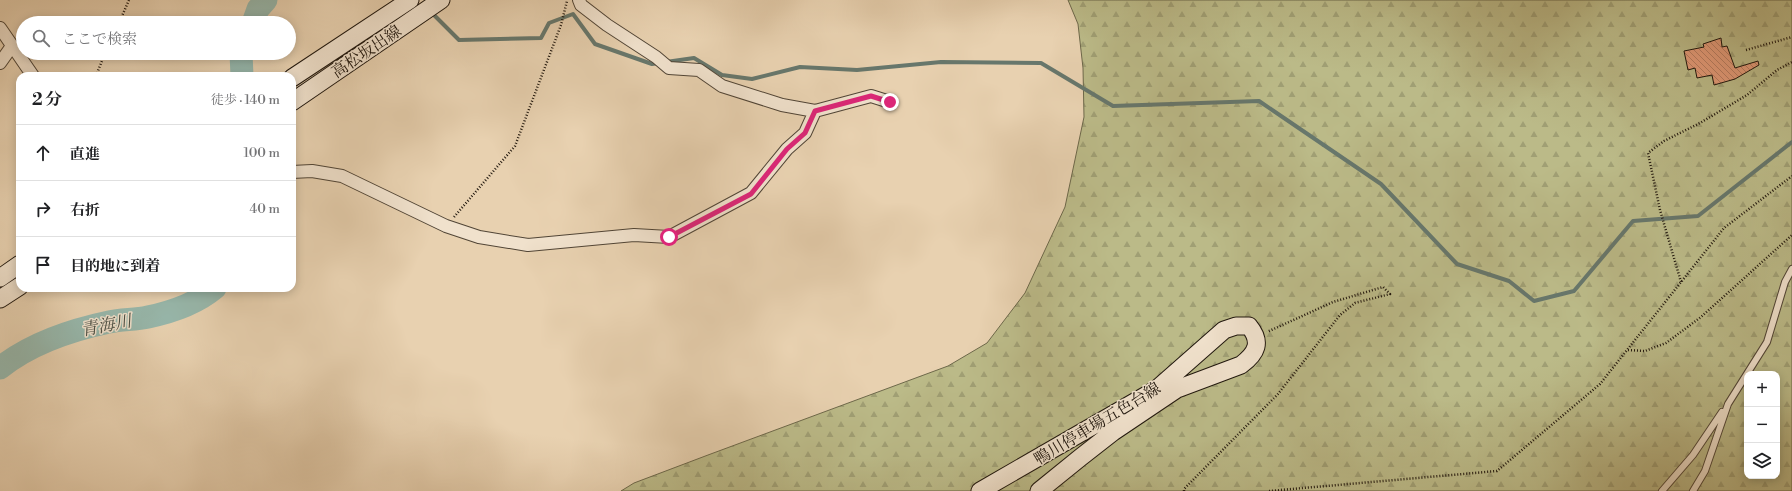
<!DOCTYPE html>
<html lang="ja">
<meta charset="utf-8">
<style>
body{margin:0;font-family:"Libre Bodoni","Noto Serif JP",serif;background:#f6f6f6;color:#202124}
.controls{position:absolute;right:12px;bottom:12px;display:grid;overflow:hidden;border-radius:8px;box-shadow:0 2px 10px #0003}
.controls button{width:36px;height:36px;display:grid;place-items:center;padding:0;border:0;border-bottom:1px solid #e0e0e0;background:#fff;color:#202124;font:20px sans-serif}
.stop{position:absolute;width:12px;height:12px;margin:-9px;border:3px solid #db2777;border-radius:50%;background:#fff}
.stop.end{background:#db2777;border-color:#fff;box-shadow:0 1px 4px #0008}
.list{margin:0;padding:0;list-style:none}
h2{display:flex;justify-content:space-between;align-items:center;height:52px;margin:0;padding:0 16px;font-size:17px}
h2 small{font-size:13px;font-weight:400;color:#757577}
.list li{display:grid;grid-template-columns:26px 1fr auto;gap:12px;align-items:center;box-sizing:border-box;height:56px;padding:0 16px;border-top:1px solid #e0e0e0}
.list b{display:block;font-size:15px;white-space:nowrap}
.list em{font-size:13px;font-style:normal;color:#757577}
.icon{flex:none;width:22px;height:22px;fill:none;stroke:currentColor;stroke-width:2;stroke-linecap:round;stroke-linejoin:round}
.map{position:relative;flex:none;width:1792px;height:491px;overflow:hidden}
.search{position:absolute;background:#fff;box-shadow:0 2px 10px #0003;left:16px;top:16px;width:280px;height:44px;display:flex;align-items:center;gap:10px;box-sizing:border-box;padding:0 14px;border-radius:22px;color:#757577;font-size:15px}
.panel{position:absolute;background:#fff;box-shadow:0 2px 10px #0003;left:16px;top:72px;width:280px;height:220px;border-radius:12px}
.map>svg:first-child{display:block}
</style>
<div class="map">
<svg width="1792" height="491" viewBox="0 0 1792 491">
<defs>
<pattern id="forest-firs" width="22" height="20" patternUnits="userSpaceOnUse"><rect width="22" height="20" fill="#bbba88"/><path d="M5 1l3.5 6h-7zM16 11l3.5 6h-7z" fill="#a09f74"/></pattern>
<pattern id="building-back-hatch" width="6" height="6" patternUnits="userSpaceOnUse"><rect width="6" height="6" fill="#e29a78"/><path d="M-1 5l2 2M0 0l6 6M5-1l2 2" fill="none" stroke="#b77d61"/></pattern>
</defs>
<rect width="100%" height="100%" fill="#e8d1b0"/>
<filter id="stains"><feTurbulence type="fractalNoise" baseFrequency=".005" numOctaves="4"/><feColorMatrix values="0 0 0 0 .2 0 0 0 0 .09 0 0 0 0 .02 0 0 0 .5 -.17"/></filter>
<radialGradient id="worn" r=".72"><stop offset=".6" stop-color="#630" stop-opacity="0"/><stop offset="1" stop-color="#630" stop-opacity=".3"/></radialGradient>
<!-- forest -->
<path fill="url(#forest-firs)" stroke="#6d684a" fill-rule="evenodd" d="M1068,0h724v491h-1171l13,-8 74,-28 240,-89 39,-23 38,-50 40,-86 19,-90 -1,-49 -5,-44zM1747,374h30v102h-30z"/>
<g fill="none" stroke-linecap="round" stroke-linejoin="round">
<!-- stream -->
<path stroke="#67776c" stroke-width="4" d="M431,12l28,28 82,-2 8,-15 24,-9 22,30 57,20 7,-1
M666,62l28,-4 28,17 30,4 48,-12 57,3 84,-8 100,1 72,43 146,-5 122,83 76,80 52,17 25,20 40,-10 59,-70 65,-5 94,-74"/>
<!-- river -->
<path stroke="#97b7ab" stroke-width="23" d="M253,23l5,-14 8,-9
M241,53l1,23
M0,368c30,-24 71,-38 109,-46 13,-3 26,-2 39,-5 24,-5 48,-13 67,-29"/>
</g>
<!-- building -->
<path fill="url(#building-back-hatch)" stroke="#1f160d" d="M1721,38l1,9 5,-1 8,22 23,-7 1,4 -24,14 -21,6 -2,-10 -15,3 -2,-10 -7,2 -4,-19 20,-4 -1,-3z"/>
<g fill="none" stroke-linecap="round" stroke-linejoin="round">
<!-- service casing -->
<g stroke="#514536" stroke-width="8">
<path id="service" d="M1662,491l31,-36 29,-43
M1693,491l12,-20 23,-67 39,-62 18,-60 7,-13"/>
</g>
<!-- minor casing -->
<g stroke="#514536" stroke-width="14">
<path id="minor" d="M579,0l2,5 26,20 49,32 13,11 30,2 23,16 60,19 33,6 56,-15 19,6
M0,28l33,48
M0,63l12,-17
M292,172l20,-1 30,5 104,50 33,11 49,8 106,-10 35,2 82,-44 36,-44 18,-16 10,-22"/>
</g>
<!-- secondary casing -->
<g stroke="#1f160d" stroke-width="19">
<path id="secondary" d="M292,78l118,-78
M292,102l149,-102
M0,278l20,-14
M0,299l20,-13
M980,491l177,-102 67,-59 12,-4h13c13,16 8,27 -8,39l-64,24 -64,43 -32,25 -42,34"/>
</g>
<!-- path -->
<path stroke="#1f160d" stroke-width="2.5" stroke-dasharray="1 2" stroke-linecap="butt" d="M119,23l10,-23
M1746,50l46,-13
M96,76l9,-23
M454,217l61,-71 46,-121 6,-24
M1681,282l-21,-72 -12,-57 16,-12 36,-18 47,-28 30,-25 15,-8
M1628,350l17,1 21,-8 35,-26 91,-82
M1184,491v-2l94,-95 62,-79 15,-12 35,-9 -7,-7 -50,15 -66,30
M1269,491l228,-20 103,-87 124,-156 68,-52"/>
<!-- service -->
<use href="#service" stroke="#f0e1cc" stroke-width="6"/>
<!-- minor -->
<use href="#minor" stroke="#f0e1cc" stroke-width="12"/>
<!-- secondary -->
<use href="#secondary" stroke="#f0e1cc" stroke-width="17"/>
</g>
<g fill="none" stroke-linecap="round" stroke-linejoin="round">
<!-- route -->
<path stroke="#db2777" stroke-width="5" d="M669,237l82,-43 36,-45 18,-16 10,-22 56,-15 19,6"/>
</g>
<g text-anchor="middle" stroke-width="3" stroke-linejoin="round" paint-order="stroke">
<!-- street labels -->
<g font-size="16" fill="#1f160d" stroke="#f0e1cc">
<text transform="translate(366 51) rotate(-34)" y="6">高松坂出線</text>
<text transform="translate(1097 423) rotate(-31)" y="6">鴨川停車場五色台線</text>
</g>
<!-- water labels -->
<g font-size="17" font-style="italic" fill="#494e44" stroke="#f0e1cc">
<text transform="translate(106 325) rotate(-11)" y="6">青海川</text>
</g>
</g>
<rect width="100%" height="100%" filter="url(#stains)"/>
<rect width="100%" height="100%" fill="url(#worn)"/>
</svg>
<div class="controls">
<button>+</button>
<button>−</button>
<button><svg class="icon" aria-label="layers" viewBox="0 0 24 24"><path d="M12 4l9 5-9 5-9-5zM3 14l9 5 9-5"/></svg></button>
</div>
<div class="stop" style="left:669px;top:237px"></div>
<div class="stop end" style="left:890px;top:102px"></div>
<div class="search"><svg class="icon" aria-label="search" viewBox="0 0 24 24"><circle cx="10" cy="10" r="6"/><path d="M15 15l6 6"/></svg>ここで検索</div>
<section class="panel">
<h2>2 分<small>徒歩 · 140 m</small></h2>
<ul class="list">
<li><svg class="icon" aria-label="ahead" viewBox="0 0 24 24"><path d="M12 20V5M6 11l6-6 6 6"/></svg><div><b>直進</b></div><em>100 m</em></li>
<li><svg class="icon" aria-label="right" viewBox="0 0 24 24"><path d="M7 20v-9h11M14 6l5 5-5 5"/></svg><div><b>右折</b></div><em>40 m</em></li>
<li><svg class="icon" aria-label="arrive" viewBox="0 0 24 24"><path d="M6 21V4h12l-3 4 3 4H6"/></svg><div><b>目的地に到着</b></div></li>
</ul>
</section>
</div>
